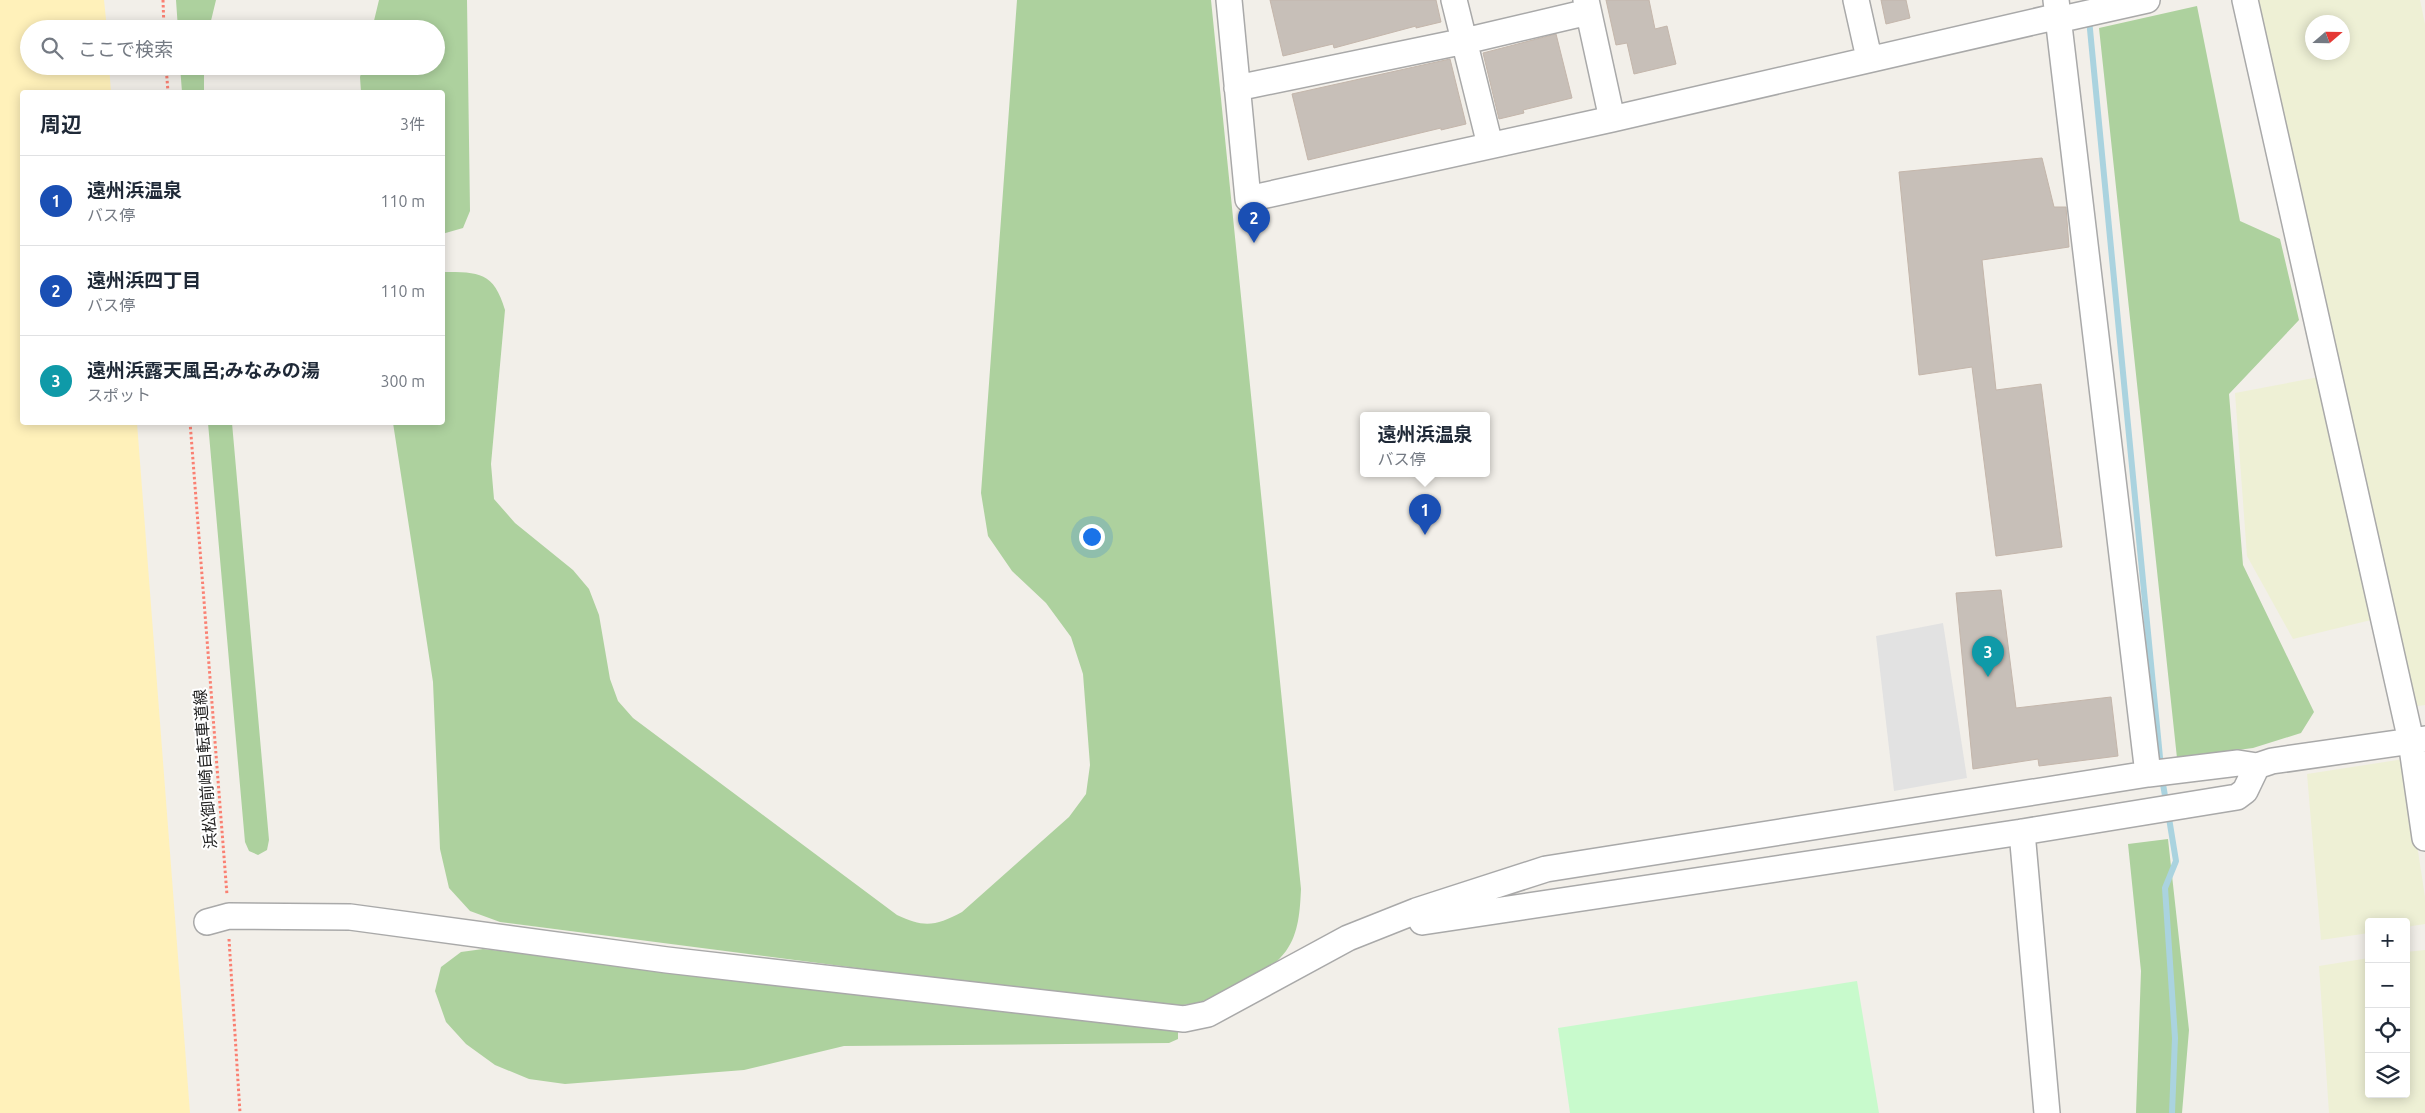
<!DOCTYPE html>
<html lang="ja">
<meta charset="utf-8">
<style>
body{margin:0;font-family:Ubuntu,"Noto Sans JP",sans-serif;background:#f2f2f3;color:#1f2937}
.controls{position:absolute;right:15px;bottom:15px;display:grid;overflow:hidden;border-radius:5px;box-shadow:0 2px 12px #0003}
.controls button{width:45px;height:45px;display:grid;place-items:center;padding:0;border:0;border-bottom:1px solid #e0e1e3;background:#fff;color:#1f2937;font:25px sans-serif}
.compass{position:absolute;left:2305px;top:15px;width:45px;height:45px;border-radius:50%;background:#fff;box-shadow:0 2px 12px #0003;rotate:70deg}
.you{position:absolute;left:1091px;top:536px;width:18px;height:18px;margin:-12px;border:4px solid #fff;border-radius:50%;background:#1a73e8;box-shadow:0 0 0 8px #1a73e833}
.badge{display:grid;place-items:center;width:32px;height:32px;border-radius:50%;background:#d40000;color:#fff;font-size:16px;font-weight:700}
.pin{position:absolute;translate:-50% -41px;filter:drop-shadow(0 1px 2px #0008)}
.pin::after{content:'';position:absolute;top:26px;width:18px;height:15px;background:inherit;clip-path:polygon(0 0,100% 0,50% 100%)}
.popup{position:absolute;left:1360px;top:412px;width:130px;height:65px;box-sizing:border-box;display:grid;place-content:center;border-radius:5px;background:#fff;filter:drop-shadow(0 1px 4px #0005);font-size:16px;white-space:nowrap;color:#747a83}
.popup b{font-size:19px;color:#1f2937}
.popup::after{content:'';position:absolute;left:50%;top:100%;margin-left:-10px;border:10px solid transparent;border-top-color:#fff}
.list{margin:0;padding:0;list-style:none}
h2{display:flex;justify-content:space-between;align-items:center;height:65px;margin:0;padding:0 20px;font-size:21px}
h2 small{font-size:16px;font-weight:400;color:#747a83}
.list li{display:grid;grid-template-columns:32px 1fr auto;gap:15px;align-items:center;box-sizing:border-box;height:90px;padding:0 20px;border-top:1px solid #e0e1e3}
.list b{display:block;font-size:19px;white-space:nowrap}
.list p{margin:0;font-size:16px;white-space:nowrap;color:#747a83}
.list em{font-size:16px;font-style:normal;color:#747a83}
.icon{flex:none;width:28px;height:28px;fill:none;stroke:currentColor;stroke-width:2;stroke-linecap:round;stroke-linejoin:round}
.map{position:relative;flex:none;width:2425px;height:1113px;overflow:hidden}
.search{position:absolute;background:#fff;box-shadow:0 2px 12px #0003;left:20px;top:20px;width:425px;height:55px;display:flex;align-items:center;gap:12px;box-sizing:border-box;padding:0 18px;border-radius:28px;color:#747a83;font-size:19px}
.panel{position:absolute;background:#fff;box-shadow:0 2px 12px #0003;left:20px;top:90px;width:425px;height:335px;border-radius:5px}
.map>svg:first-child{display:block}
</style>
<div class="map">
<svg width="2425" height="1113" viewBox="0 0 2425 1113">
<rect width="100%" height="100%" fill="#f2efe9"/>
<!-- farmland -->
<path fill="#eef0d5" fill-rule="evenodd" d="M2254,0h166l5,24v681l-14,2zM2312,22h30v30h-30z
M2319,377l52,243 -78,19 -46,-83 -12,-163z
M2404,759l21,138v27l-19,3v-5h-37v11l-48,7 -14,-166z
M2425,950v163h-96l-10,-147 50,-8v136h37v-142z"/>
<!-- forest -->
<path fill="#add19e" d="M176,0h40l-7,29h-31z
M379,0h88l3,211 -7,17 -21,6v-142h-81l-1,-15 3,-11h73v-37h-64z
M1017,0h194l90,889c-1,21 -2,44 -15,62 -19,26 -71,51 -103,54 -10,2 -20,1 -30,1l-653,-84 -30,-11 -21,-23 -9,-39 -7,-167 -40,-259 49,-1 1,-150c36,0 51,0 62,38l-14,154 3,35 21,24 58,47 16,19 10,26 11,64 8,22 15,17 264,197c27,13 39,11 65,-3l107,-95 17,-23 4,-29 -7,-91 -12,-37 -25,-34 -34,-32 -24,-35 -7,-43z
M2197,6l43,215 40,18 19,81 -70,74 14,171 71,147 -13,21 -48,15 -76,10 -78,-730z
M180,66h24v26h-22z
M208,423h24l37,417 -2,10 -9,5 -9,-4 -4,-9z
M2168,839l21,191 -7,83h-46l5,-142 -13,-127z
M483,949l687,76 8,6v8l-9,4 -325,3 -100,24 -179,14 -36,-5 -34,-14 -29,-21 -20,-22 -11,-31 6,-24 20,-15z"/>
<!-- sand -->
<path fill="#fff1ba" d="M0,0h104l3,29h-78v37h80l2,26h-89v330l115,1 53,690h-190z"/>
<!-- park -->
<path fill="#c8facc" d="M1857,981l22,132h-309l-12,-85z"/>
<!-- parking -->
<path fill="#e2e2e2" d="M1943,623l24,155 -73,13 -18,-155z"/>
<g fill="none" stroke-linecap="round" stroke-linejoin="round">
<!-- stream -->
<path stroke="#aad3df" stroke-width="6" d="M2089,19l72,749
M2162,778l4,24
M2168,812l8,49 -11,27 10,150 -3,75"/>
</g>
<!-- building -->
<path fill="#c7bfb8" stroke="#c4b6ab" d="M1270,0h166l5,22 -25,6v-2l-82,22 -1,-4 -50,12z
M1606,0h43l6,29 12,-3 9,38 -42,10 -7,-31 -11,2z
M1881,0h25l4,18 -24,6z
M1556,34l16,64 -49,12 1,3 -25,6 -16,-66z
M1450,59l16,65 -25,6v-2l-133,32 -16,-66z
M2042,158l12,49h12l3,40 -87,13 14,130 45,-6 21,163 -66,9 -24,-189 -53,8 -20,-203z
M2001,590l15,118 95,-11 7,59 -79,10 -1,-7 -65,10 -17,-176z"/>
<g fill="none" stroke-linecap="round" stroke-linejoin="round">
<!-- minor casing -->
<g stroke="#a9a9a9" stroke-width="28">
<path id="minor" d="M1229,0l19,199 364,-80 447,-103 12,1 76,-17
M1454,0l36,145
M1586,0l26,119
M1856,0l13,58
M2056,0l92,774
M2245,0l166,741 14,97
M1237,88l228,-47 123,-29
M2022,832l25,281
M207,922l22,-6 121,1 317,43 517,59 24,-5 140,-76 68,-27 130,-42 602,-95 90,-11 19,3 15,-5 153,-22
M1422,922l600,-90 215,-35 8,-6 12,-25"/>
</g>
<!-- path -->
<path stroke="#fa8072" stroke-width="3" stroke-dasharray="2.5 2.5" stroke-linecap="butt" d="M163,0l1,29
M166,66l2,26
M190,422l37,473
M229,939l11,174"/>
<!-- minor -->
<use href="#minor" stroke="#fff" stroke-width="25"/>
</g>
<g text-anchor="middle" stroke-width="4" stroke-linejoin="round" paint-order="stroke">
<!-- street labels -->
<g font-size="16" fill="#222" stroke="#fff">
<text transform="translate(205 769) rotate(-94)" y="6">浜松御前崎自転車道線</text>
</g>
</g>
</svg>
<div class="controls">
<button>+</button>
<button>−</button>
<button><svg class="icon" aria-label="locate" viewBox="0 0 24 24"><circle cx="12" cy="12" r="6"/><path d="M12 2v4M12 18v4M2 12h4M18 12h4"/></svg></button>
<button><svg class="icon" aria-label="layers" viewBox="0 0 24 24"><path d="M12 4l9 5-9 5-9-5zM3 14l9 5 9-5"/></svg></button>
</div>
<svg class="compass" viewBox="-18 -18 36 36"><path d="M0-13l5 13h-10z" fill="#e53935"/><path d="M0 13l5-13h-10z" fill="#747a83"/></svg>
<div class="you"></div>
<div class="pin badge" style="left:1425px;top:535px;background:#1a4fb4">1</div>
<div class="popup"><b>遠州浜温泉</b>バス停</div>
<div class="pin badge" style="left:1254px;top:243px;background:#1a4fb4">2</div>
<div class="pin badge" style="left:1988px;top:677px;background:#0f9aa8">3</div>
<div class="search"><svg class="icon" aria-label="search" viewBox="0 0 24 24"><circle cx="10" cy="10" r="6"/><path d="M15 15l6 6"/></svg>ここで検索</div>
<section class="panel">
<h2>周辺<small>3件</small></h2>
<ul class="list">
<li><span class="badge" style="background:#1a4fb4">1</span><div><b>遠州浜温泉</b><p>バス停</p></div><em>110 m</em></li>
<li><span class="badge" style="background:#1a4fb4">2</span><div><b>遠州浜四丁目</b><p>バス停</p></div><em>110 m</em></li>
<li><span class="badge" style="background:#0f9aa8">3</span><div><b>遠州浜露天風呂;みなみの湯</b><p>スポット</p></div><em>300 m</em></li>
</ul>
</section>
</div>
